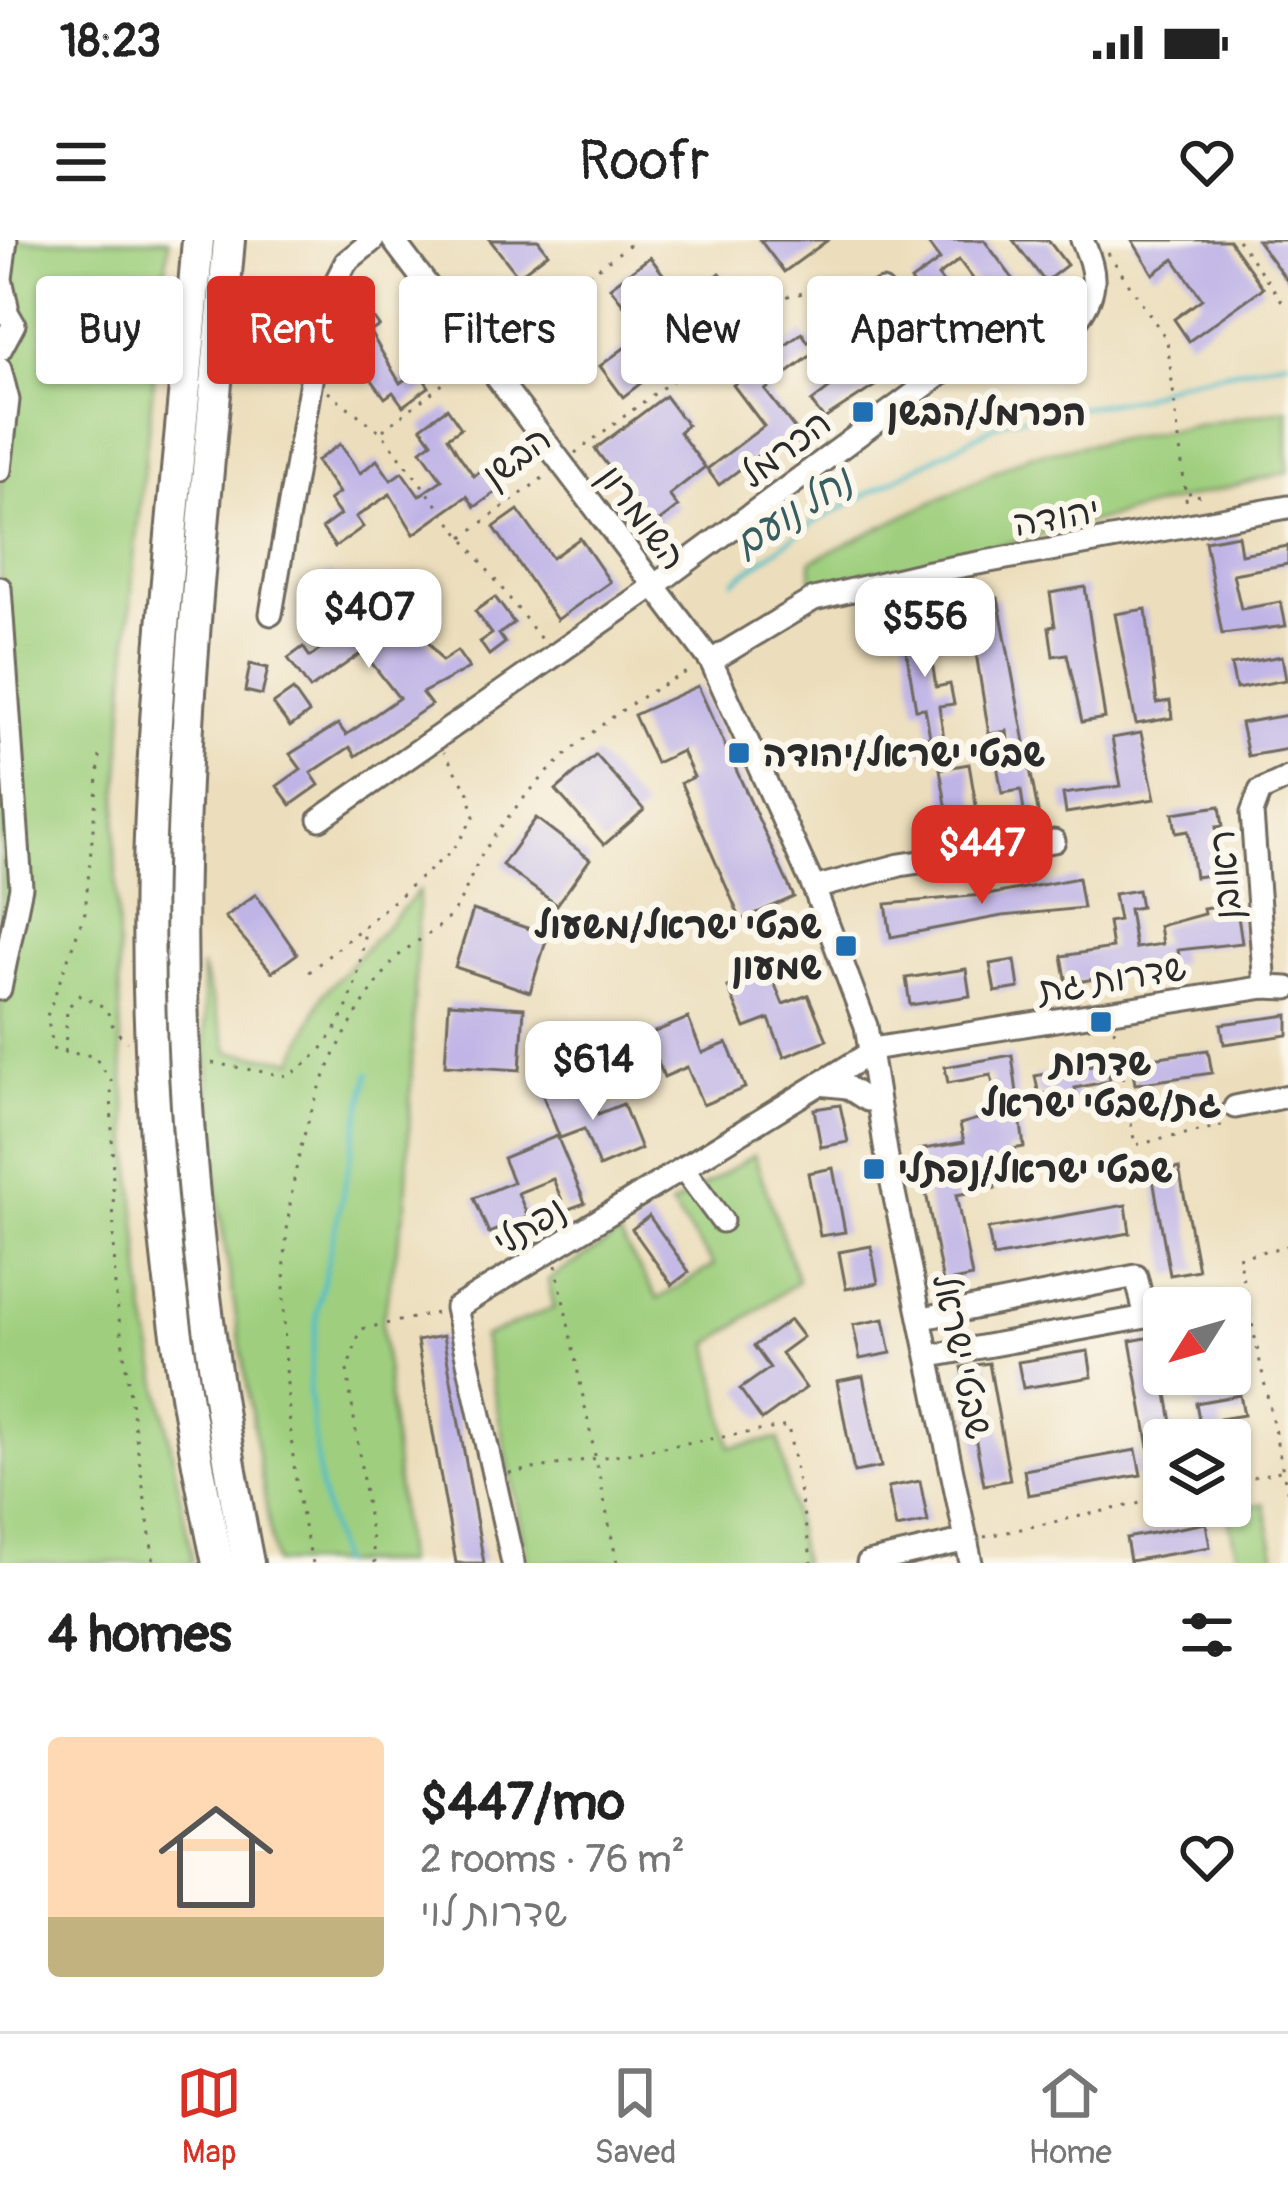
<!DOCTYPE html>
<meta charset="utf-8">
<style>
body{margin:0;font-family:Pangolin,"Playpen Sans Hebrew",sans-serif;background:#f2f2f2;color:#222;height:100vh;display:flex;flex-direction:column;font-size:45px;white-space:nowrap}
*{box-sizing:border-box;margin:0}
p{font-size:39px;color:#767676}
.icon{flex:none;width:66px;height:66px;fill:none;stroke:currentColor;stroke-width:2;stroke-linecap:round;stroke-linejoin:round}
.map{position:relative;height:1323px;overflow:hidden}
.side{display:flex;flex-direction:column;background:#fff;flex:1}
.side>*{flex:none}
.hud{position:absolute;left:36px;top:36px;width:1218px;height:108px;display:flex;gap:24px}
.needle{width:78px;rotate:233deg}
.buttons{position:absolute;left:1143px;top:1047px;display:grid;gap:24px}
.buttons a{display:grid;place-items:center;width:108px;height:108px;border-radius:12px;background:#fff;box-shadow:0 3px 9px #0004;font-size:60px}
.price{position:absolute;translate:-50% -102px;padding:0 27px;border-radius:24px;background:#fff;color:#222;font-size:39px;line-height:78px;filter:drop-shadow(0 3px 6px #0008)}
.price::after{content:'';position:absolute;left:50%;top:72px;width:36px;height:27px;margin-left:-18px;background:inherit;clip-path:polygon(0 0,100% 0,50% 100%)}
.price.current{background:#d93025;color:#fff}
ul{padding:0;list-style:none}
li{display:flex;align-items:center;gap:36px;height:300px;padding:0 48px}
li span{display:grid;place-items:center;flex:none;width:336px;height:240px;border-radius:12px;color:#555}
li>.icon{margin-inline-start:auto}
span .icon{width:144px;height:144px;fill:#fffc;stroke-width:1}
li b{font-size:51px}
h2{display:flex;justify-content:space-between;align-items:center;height:144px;padding:0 48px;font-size:51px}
.pill{padding:0 42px;border-radius:12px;background:#fff;box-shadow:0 3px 9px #0004;font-size:42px;line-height:108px}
.pill.current{background:#d93025;color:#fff}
.status{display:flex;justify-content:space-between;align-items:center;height:84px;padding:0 60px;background:#fff;direction:ltr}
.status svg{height:33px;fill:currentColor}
header{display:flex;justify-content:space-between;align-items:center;height:156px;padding:0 48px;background:#fff;font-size:54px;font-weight:600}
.tabs{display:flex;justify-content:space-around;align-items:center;height:168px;border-top:3px solid #e0e0e0;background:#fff;font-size:33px;color:#767676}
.tabs a{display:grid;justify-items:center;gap:6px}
.tabs .current{color:#d93025}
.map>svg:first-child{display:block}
.green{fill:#9fcf7e;stroke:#657d54;stroke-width:3}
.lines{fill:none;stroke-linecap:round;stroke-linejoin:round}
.stream{stroke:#4ebdc6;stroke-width:4.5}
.building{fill:#bfb4e6;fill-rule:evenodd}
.minor-casing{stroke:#6f6a5e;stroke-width:27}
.highway-casing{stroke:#6f6a5e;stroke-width:36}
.path{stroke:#6f6a5e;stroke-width:3;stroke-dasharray:3 9;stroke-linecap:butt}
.minor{stroke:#fff;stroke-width:21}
.highway{stroke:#fff;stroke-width:30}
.poi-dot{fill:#1f6fb2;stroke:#fbf7ec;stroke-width:4.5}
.labels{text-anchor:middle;stroke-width:12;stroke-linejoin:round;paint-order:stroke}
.poi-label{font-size:36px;font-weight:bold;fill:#2b2b2b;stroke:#fbf7ec;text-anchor:start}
.street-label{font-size:36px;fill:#2b2b2b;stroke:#fbf7ec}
.water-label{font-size:39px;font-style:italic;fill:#375e61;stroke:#fbf7ec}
</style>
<div class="status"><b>18:23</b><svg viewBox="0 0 49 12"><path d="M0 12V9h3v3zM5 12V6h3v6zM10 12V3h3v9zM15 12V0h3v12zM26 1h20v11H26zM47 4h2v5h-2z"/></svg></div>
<header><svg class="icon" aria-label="menu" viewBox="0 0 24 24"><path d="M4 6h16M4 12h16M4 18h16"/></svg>Roofr<svg class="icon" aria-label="heart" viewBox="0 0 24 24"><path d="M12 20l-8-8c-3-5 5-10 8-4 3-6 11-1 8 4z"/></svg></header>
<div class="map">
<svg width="1288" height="1323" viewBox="0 0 1288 1323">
<rect width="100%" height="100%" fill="#fbf7ec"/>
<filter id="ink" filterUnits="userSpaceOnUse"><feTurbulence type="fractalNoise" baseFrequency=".00833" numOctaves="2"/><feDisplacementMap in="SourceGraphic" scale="24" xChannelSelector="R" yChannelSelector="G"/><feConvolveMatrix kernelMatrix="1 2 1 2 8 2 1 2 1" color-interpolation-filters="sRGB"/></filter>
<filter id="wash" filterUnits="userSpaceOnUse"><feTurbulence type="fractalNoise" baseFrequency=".004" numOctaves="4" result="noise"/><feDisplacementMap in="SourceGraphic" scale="48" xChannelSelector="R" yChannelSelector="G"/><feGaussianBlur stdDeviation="2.7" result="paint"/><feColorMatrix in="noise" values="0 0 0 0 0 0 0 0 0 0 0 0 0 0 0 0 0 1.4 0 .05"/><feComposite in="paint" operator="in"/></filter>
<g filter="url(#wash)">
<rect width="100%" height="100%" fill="#ecdebc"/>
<g class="green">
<path d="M0,0h169l-35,318 -19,289 6,199 24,264 48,253h-193z"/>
<path d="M1288,169v63l-476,121 -1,-32 219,-106z"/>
<path d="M419,651l-13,313 -24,118 23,241h-130l-58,-368 -16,-229 28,86 65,8 29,-66z"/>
<path d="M754,915l44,126 -88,63 20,103 49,-8 23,124h-274l-45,-226 71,-29 -6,-28 71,-45 39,64 56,-34 -43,-59z"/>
<path d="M1264,1263l13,60h-38l-12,-51z"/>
</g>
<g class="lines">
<g class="stream">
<path d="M734,341l79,-58 193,-103 132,-22 43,-17 107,-21"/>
<path d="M339,1323l-19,-76 -11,-98 9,-83 51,-233"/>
</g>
</g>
<g id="blocks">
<g class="building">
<path d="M490,0h48l10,13 -30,23z"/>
<path d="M760,0h68l-44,32z"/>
<path d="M925,0h59l42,56 -48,36 -8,-11 -18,14 -41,-54 29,-21zM959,20l23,31 -20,16 -24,-31z"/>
<path d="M1013,0h35l19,25 -22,17z"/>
<path d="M1132,0h97l34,48 -74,53 -15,-22 28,-20 -28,-40 -21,15z"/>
<path d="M1257,0h31v42z"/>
<path d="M650,17l23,30 -40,30 -23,-30z"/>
<path d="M720,33l23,31 -40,30 -23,-30z"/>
<path d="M367,69l12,17 -9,6 30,51 18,-13 11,17 -26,19 -10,-14 -8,6 -18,-25 -7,5 -14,-19 14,-10 -17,-23z"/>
<path d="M878,71l22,30 -13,10 14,18 -77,50 -13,-17 57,-43 -15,-20 -21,16 -7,-10 -60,45 40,52 -19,14 -10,-14 -57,43 -12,-16 57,-43 -31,-41 69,-52 6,9 29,-22 12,9z"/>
<path d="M569,78l23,30 -40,30 -23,-30z"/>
<path d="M640,96l23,30 -40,31 -23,-31z"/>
<path d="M665,156l22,29 -8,7 26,35 -36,28 9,12 -25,19 -58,-77z"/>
<path d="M447,168l14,20 -13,9 9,15 17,24 8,-7 16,22 -23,16 -8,-11 -53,38 -24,-40 -34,23 7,10 -28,20 -13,-19 18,-13 -11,-15 10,-7 -23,-32 24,-17 20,29 17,-13 14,20 11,-8 17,24 23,-16 -21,-30 11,-8 -11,-15z"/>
<path d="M518,270l34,48 28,-20 30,44 -53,38 -63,-93z"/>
<path d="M1238,295l3,19 47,-8v18l-55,10 8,35 40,-7 5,24 -64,8 -17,-93z"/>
<path d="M331,333l30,42 50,-36 18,26 -18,13 31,43 15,-10 12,17 -47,25 9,12 -75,51 -6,-9 -39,26 8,12 -28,20 -14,-19 24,-17 -11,-15 48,-30 8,11 53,-37 -36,-46 -53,37 -22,-31 15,-11 7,10 23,-17 -21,-28 15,-11 -12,-17z"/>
<path d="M1085,347l20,131 -23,4 -15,-68 -14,2 -4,-29 6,-1 -5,-33z"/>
<path d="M495,357l19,26 -15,11 6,9 -16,12 -9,-13 12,-8 -17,-23z"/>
<path d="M998,358l41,219 -14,2 -4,-29 -19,3 -6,-34 14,-2 -3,-26 -18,3 -21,-131z"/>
<path d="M1146,369l11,94 13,-2 2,17 -36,6 -21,-110z"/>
<path d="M924,370l12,77 14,-3 4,20 -15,2 7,46 -23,3 -3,-16 10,-2 -5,-29 -9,1 -16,-95z"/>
<path d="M1282,416l4,24 -50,9 -5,-24z"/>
<path d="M250,424l18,4 -6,27 -17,-4z"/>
<path d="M698,446l96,211 -53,23 -60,-137 13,-6 -12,-26 -26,12 -22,-48z"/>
<path d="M293,450l16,23 -19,14 -17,-23z"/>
<path d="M1288,475v34l-40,7 -7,-33z"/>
<path d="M1141,493l14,66 -89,14 -3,-19 58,-8 -9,-48z"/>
<path d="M596,515l48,55 -40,35 -48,-55z"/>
<path d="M969,524l10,59 -29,5 -10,-59z"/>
<path d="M1220,566l3,20 -7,1 7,46 -28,4 -7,-46 -12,2 -3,-20z"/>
<path d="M536,578l54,41 -33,46 -55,-40z"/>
<path d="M1078,638l5,30 -81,8 -111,21 -5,-33 107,-10z"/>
<path d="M1138,650l3,17 -12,2 6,39 27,-4 -3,-18 45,-12 -1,-6 33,-5 6,40 -64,7 2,13 -113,21 -5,-28 50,-8 -4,-26 11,-2 -5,-26z"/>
<path d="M256,654l41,60 -25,18 -47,-55z"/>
<path d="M473,670l75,25 -18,57 -75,-25z"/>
<path d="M1015,720l4,28 -24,4 -5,-28z"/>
<path d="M966,729l4,27 -60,9 -4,-27z"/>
<path d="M769,730l14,34 25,-9 19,45 -43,17 -15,-38 -24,9 -17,-41z"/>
<path d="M449,763l75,5 -4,62 -75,-5z"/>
<path d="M1288,775v20l-64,9 -3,-20z"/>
<path d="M688,778l14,35 25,-10 18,45 -42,17 -16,-38 -23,10 -17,-42z"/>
<path d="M1208,810l4,23 -77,11 -4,-23z"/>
<path d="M1012,815l12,92 -17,3 4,20 -19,3 3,15 -39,7 16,82 -29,6 -25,-133 46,-8 -4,-18 39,-11 -8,-38 -43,8 -3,-16z"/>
<path d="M1107,822l3,19 -35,7 3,12 -20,3 -2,-11 -17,3 -4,-19z"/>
<path d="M584,840l14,34 25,-10 18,45 -42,18 -15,-38 -24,9 -17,-42z"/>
<path d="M840,865l8,37 -27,5 -7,-38z"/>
<path d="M557,896l28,67 -19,7 -13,-31 -35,14 10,24 -39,16 -15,-35 39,-16 -10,-24z"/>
<path d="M833,928l12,64 -25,4 -12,-63z"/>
<path d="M1179,928l19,102 -28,5 -18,-102z"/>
<path d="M1126,965l4,28 -137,24 -5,-28z"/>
<path d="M649,976l40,56 -17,13 -40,-56z"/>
<path d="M871,1006l7,37 -32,6 -7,-37z"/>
<path d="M884,1079l7,34 -31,6 -7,-34z"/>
<path d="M790,1080l13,17 -22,16 25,35 -44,32 -22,-31 30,-21 -16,-22z"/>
<path d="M443,1096l24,132 17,95h-28l-16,-90 -23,-132z"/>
<path d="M1157,1096l18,104h-11v16l-13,2 -21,-117z"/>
<path d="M1088,1111l4,26 -69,11 -5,-26z"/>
<path d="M989,1123l21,117 -26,5 -22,-118z"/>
<path d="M863,1136l18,91 -27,5 -17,-91z"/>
<path d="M1240,1155l4,20 -24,4 3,21h-20l-7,-37z"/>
<path d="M1136,1210l5,25 -113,20 -4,-25z"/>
<path d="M920,1241l8,41 -32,6 -8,-41z"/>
<path d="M1206,1283l4,24 -80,14 -4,-23z"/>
</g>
</g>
</g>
<g filter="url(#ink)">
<use href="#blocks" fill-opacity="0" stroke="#6f6a5e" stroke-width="3"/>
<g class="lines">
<defs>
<g id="minor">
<path d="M6,0l-5,39 6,27"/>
<path d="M393,0l318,421 103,227 52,138 22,138 83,399"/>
<path d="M849,72l33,-21 60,82"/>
<path d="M0,110l14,-26 -14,-24"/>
<path d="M0,129l8,31 -8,70"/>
<path d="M0,348l21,299 -21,102"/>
<path d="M271,374l53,-309 22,-43 27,-22"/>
<path d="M711,421l103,-62 115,-27 359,-65"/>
<path d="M320,579l334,-233 288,-213 136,-55c21,-28 18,-48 4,-78"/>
<path d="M814,648l86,-23 154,-24"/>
<path d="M1265,747l-13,-174 8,-22 28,-13"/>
<path d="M819,844l28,3 20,13"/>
<path d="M1235,867l53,-11"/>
<path d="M683,928l39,53"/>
<path d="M923,1078l213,-42 10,41 -215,39"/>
<path d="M513,1323l-57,-255 422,-260 387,-61 23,1"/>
<path d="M868,1323l99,-23"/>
</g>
<g id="highway">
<path d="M198,0c-17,209 -43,417 -49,627 -5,233 19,468 69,696"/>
<path d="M229,0c-18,208 -42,417 -47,626 -6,235 21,468 66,697"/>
</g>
</defs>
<use href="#minor" class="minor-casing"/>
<use href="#highway" class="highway-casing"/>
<g class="path">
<path d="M1238,0l44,61"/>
<path d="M1108,13l59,87 20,166"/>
<path d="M492,106l144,-106"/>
<path d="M328,152l53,40 163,211"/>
<path d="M383,190l83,-64"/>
<path d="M575,213l209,-156 29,-6 18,14"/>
<path d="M1188,253l10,-1 1,10"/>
<path d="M463,297l85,-63"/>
<path d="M100,516l-15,156 -38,104 7,35 40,5 17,24 4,210 39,273"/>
<path d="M309,732l54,-45"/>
<path d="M1114,789l21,116 91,-20"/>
<path d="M65,812l2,-44 13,-13 26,13 8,21 13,13"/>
<path d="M212,823l75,13c55,-28 74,-95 78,-151l88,-75 21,-33 -5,-24 -25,-41"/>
<path d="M1288,1006l-50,11 50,238"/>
<path d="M556,1025l61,298"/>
<path d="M509,1233l279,-47 24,137"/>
<path d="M1230,1243l58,-14"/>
<path d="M984,1297l180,-39"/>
<path d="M313,1323c-17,-61 -22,-117 -26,-180 -11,-159 4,-290 105,-420 15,-19 41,-28 57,-46 15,-16 22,-45 34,-64 48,-77 128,-145 210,-184"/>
<path d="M375,1323l-28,-193 14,-41 76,-16"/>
</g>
<use href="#minor" class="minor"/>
<use href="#highway" class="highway"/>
</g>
</g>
<g class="poi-dot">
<rect x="851" y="160" width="24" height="24" rx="6"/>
<rect x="727" y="501" width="24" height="24" rx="6"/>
<rect x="834" y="694" width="24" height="24" rx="6"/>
<rect x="1089" y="770" width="24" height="24" rx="6"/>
<rect x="862" y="917" width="24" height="24" rx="6"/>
</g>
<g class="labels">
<g class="poi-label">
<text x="887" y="185">הכרמל/הבשן</text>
<text x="763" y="526">שבטי ישראל/יהודה</text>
<text x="822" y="698" text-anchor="end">שבטי ישראל/משעול<tspan x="822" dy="41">שמעון</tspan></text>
<text x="1101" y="835" text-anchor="middle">שדרות<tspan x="1101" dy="41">גת/שבטי ישראל</tspan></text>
<text x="898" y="942">שבטי ישראל/נפתלי</text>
</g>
<g class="street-label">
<text transform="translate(785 208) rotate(-37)" y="13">הכרמל</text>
<text transform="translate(516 216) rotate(-37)" y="13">הבשן</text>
<text transform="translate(1056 276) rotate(-10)" y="13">יהודה</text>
<text transform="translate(643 277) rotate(53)" y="13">השומרון</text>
<text transform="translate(1224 635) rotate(-94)" y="13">ראובן</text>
<text transform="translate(1112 738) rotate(-9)" y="13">שדרות גת</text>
<text transform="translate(529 985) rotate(-32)" y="13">נפתלי</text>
<text transform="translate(963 1116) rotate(78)" y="13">שבטי ישראל</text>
</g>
<g class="water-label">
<text transform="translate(792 271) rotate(-33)" y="14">נחל נועם</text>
</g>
</g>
</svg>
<div class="buttons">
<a><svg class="needle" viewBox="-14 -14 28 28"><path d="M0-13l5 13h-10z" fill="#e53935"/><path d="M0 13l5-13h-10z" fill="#767676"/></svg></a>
<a><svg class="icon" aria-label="layers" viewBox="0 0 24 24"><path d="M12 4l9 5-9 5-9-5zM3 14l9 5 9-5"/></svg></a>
</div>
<b class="price" style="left:369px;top:431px">$407</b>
<b class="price" style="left:925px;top:440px">$556</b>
<b class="price current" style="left:982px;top:667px">$447</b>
<b class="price" style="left:593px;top:883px">$614</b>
<div class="hud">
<a class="pill">Buy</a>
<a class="pill current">Rent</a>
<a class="pill">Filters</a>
<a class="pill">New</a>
<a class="pill">Apartment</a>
</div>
</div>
<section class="side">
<h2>4 homes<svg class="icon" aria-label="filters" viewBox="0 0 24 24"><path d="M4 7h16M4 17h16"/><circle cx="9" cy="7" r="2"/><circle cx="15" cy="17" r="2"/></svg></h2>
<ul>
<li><span style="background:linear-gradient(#ffd9b3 75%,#c2b280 0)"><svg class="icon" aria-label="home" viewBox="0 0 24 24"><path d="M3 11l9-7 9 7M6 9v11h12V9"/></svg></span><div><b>$447/mo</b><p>2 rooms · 76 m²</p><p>שדרות לוי</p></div><svg class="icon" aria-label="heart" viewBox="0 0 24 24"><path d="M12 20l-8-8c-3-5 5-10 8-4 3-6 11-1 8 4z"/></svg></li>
</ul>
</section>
<nav class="tabs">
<a class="current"><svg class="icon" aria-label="map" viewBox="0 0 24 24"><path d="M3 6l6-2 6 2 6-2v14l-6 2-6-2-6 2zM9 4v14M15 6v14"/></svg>Map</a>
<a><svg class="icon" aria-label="saved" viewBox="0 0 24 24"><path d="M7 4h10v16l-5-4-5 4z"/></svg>Saved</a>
<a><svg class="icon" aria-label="home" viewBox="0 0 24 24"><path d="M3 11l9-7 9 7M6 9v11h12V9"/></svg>Home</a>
</nav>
